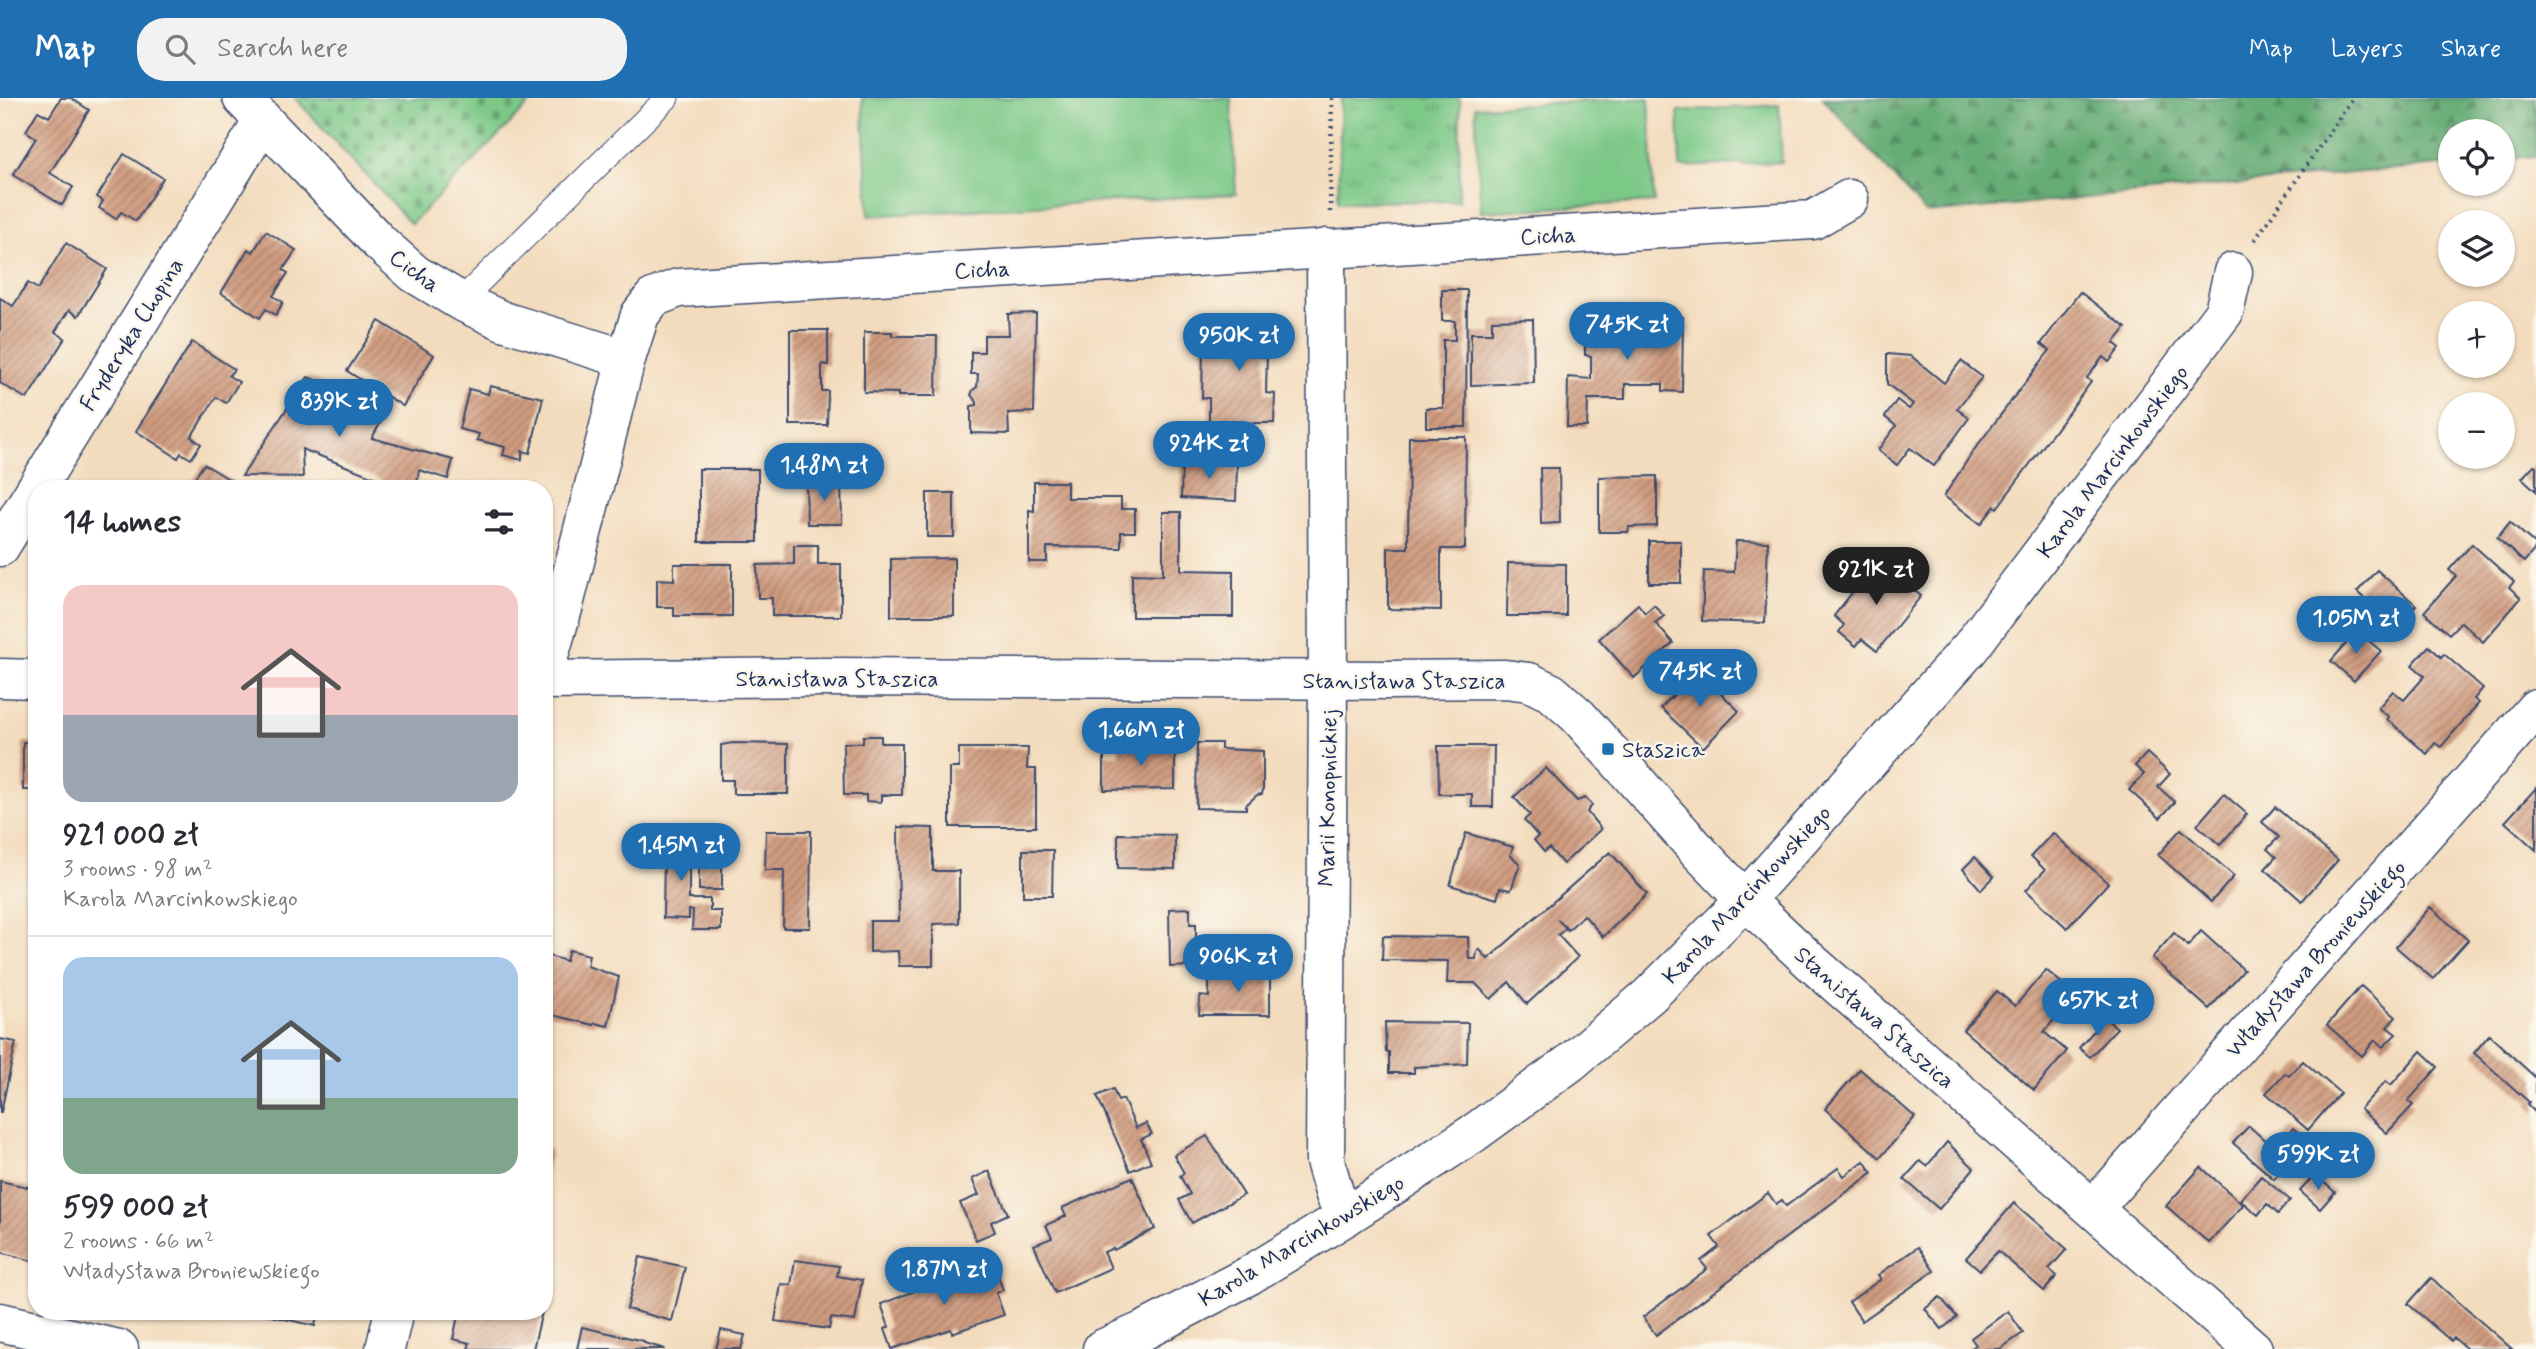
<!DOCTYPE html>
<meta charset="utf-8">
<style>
body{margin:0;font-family:Mynerve,sans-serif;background:#f2f2f3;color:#2b2b33;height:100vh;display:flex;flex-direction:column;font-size:26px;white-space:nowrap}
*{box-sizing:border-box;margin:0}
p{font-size:23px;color:#7c7c81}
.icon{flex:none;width:38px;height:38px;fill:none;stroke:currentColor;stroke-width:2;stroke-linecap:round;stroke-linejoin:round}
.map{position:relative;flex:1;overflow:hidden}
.panel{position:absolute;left:28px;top:382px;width:525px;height:840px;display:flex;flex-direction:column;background:#fff;border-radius:28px;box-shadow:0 2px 5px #0004}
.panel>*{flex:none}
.buttons{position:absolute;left:2438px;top:21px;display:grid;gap:14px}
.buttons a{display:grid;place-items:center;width:77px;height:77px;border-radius:50%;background:#fff;box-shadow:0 2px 5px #0004;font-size:35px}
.price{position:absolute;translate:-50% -60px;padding:0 16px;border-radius:24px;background:#1f6fb2;color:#fff;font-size:23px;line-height:46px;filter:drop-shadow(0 2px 4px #0008)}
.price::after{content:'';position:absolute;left:50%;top:42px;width:21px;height:16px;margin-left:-10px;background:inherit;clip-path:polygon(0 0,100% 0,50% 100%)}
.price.current{background:#222;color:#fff}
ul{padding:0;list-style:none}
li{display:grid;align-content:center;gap:14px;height:371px;padding:0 35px}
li+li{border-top:2px solid #e1e1e2}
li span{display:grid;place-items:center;height:217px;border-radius:21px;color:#555}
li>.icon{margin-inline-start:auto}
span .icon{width:126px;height:126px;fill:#fffc;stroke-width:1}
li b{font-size:30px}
h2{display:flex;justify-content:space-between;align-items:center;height:84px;padding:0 35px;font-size:30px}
header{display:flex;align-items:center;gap:42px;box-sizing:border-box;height:98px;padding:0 35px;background:#1f6fb2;color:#fff}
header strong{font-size:33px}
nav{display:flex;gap:38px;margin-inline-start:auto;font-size:24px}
.search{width:490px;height:63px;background:#f2f2f3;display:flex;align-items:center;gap:18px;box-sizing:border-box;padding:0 24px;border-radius:28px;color:#7c7c81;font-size:26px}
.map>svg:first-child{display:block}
.grass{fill:url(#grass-tufts);stroke:#4c7c72;stroke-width:2}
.forest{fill:url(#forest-firs);stroke:#406e69;stroke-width:2}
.cemetery{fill:url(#cemetery-stones);stroke:#4c7c72;stroke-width:2}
.garden{fill:#7cc887;stroke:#4c7c72;stroke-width:2}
.building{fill:url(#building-hatch)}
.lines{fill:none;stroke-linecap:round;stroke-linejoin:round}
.lane-casing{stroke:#3b496c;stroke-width:25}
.street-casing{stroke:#3b496c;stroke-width:41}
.path{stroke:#3b496c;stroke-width:4.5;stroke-dasharray:2 5;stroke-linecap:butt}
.lane{stroke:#fff;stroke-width:23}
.street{stroke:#fff;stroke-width:38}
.poi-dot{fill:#1f6fb2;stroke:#fbf7ec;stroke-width:2.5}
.labels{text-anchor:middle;stroke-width:5;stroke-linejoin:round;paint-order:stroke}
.street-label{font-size:23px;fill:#1b2f5e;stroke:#fbf7ec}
.poi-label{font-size:23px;fill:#1b2f5e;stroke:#fbf7ec;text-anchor:start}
</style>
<header>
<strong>Map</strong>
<div class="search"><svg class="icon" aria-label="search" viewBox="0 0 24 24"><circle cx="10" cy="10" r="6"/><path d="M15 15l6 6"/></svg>Search here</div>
<nav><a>Map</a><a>Layers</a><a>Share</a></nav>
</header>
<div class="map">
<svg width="2536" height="1251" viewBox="0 0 2536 1251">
<defs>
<pattern id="grass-tufts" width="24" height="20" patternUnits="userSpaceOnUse" patternTransform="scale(1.75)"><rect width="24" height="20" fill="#7cc887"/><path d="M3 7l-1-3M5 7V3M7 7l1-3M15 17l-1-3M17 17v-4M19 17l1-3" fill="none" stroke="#65a372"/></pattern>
<pattern id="forest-firs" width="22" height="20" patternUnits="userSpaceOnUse" patternTransform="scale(1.75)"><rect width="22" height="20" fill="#65ac74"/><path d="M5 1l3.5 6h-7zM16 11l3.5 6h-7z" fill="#528c62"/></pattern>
<pattern id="cemetery-stones" width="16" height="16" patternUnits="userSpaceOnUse" patternTransform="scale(1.75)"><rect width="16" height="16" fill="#7cc887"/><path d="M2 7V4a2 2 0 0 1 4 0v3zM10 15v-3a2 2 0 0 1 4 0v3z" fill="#65a372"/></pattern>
<pattern id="building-hatch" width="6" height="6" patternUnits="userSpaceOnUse" patternTransform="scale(1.75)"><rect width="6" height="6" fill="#d09b7f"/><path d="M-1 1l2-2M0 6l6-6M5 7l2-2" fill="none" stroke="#a87f6b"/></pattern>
</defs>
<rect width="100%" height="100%" fill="#fbf7ec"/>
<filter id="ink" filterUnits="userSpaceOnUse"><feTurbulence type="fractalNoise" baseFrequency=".0143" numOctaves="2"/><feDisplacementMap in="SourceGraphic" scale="14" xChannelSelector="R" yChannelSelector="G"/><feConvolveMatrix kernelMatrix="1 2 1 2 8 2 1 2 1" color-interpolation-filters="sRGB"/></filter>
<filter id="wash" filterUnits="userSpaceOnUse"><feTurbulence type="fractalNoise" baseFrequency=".00686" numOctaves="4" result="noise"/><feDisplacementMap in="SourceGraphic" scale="28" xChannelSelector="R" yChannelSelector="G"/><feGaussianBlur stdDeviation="1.57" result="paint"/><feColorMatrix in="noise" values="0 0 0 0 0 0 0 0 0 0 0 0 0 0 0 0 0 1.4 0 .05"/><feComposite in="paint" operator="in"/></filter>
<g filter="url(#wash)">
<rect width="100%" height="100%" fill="#f3dcbd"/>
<path class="grass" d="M1341,0h119l-1,103 -121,1z"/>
<path class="forest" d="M1823,0h713v58l-33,3 -1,-28h-52v33l-524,49z"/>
<path class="cemetery" d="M295,0h240l-124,126z"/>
<g class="garden">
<path d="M862,0h369l5,96 -367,22z"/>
<path d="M1649,0l5,104 -173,10 -6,-105z"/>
<path d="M1779,7l3,57 -102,5 -2,-56z"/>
</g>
<g id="blocks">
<g class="building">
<path d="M61,0h10l18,12 -39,63 23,14 -11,18 -49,-30 23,-37 -10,-7 12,-20 11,6z"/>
<path d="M124,56l39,24 -27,43 -15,-9 -5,7 -17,-11 4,-7 -6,-4z"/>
<path d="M266,133l30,19 -13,20 5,3 -15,23 10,6 -7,13 -10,-6 -6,9 -39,-25 27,-44 5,3z"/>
<path d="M66,145l41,26 -29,47 -9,-6 -14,22 10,6 -38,61 -27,-16v-85l13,8 15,-23 10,6z"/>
<path d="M1442,192h25l-1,137h-40v-19h17v-68h12v-19h-13z"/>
<path d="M2080,194l46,36 -12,15 6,5 -11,14 -6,-5 -16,21 4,4 -94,126 -2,-2 -14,18 -37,-28 30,-46 76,-100 -9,-6z"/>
<path d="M1036,215l-2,99 -26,1 1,21 -38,-1v-27l6,-1v-3l-6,-7 2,-5 4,-3 1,-13h-7v-22h13v-17h25l-1,-21z"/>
<path d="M1664,219h19l-1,75 -19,-1v-7h-38v15h-37l-1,28h-20l1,-50 23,2v-23l-6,-1v-33l78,1z"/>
<path d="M1533,221l1,64 -63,2v-52h21v-13z"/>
<path d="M379,223l55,34 -31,51 -56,-35z"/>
<path d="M1209,224l66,1v29h-8l-1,41 9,1 -1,29h-65v-25h-7l1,-52h7z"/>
<path d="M790,232h38v35l-6,-1v27h6l-1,34h-37z"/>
<path d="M864,234h28v4h45l-1,60h-38v-3l-34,-1z"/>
<path d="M192,244l42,27 -5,7 10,6 -13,21 -10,-6 -25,40 10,7 -10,15 -10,-6 -3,5 -42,-27z"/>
<path d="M1887,256l24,2 33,27 17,-22 21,16 -25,32 12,9 -35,48 -24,-18 -13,17 -19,-15 18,-24 -11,-9 12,-17 12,9 4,-5 -26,-20z"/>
<path d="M308,279l80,32 -16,29 81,22 -5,19 -29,-9 -2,13 -33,-2 -82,-32 1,28 -61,-1z"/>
<path d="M490,288l53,12 -13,55 -8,-2v9l-19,-5 2,-8 -28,-7 2,-6 -20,-5 10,-40 19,5z"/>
<path d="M1409,339h57l-1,112h-24v61l-53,-1v-61h20z"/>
<path d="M1182,363l55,2 -1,38 -55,-3z"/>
<path d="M204,366l33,20 -3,4h-46z"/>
<path d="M2534,367l2,1v25l-14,-13z"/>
<path d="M1540,370h19l1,55 -19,1z"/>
<rect x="699" y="371" width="59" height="73"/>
<path d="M1657,378v50l-28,1 -1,5h-29v-55z"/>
<path d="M806,384h35l1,42h-35z"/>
<path d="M1034,384h33v16h54v11h14v23h-14v16l-74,-1v15h-18v-52l5,1z"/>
<rect x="927" y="395" width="27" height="44"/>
<path d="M1163,414h18v58l52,1v46h-101v-43l31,1z"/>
<path d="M2510,424l26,23v3l-12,14 -27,-24z"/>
<rect x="1649" y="443" width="32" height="42"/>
<path d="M1736,443l32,1 -3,81 -63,-2 2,-50 30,1z"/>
<path d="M2472,446l42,38 -5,5 12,11 -38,44 -22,-20 -12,12 -25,-22 32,-36 -7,-6z"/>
<path d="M794,447h24v19h23v52h-69v-18h-14l-1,-33 37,-1z"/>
<path d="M954,460v58h-63v-57z"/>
<path d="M1877,463l44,35 -44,55 -15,-12 -6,7 -17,-14 5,-7 -10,-9z"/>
<path d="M1508,465l58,1v52h-59z"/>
<path d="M674,466h58v52h-58v-9h-17v-28l17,1z"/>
<path d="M2377,472l39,35 -20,22 -39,-35z"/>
<path d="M1638,506l7,9 9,-8 10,11 -9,7 18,20 -39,35 -35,-39z"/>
<path d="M2357,533l24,20 -27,30 -23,-20z"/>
<path d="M2429,548l12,11 3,-3 39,34 -9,11 5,4 -38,44 -6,-4 -8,11 -40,-35 2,-2 -11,-9 15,-17 11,9 21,-24 -13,-11z"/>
<path d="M1697,572l42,41 -36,37 -42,-40z"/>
<path d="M863,638h18v7h21v52h-21v7l-15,-1v-6h-22l-1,-52h20z"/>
<rect x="23" y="644" width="14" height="48"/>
<path d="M733,645l55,1v50h-55v-14h-12v-35z"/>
<path d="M1197,645h24v6l42,2v39l-1,4 -5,1 -11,10v4l-50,-1z"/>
<path d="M1119,646l56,1v44l-71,1v-36l15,1z"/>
<path d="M1438,648h56l-1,61h-21v-13h-33z"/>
<path d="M959,650h69l-1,21h9v58h-86v-59h9z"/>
<path d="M2147,655l23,21 -12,13 17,15 -15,16 -31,-28 15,-16 -9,-8z"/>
<path d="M1546,670l31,33 8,-3 7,7 -5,7 14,17 -38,35 -14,-16 -5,4 -10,-12 4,-4 -14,-16 6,-5 -16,-18z"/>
<path d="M2536,690v62l-31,-28z"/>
<path d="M2224,696l23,20 -27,31 -23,-20z"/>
<path d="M2275,709l63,53 -36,41 -37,-32 11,-12 -9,-8 12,-12 -17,-15z"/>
<path d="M898,729l35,1v43h26v52l-26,1v42h-34l-1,-15 -28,1v-31h29z"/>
<path d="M2181,731l53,47 -23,26 -53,-47z"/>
<path d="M766,733h45l-1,97h-27l1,-58h-19z"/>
<path d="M650,735h39v66h21v12h11v19h-29l1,-19 -4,-1v9l-26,-1 1,-64h-14z"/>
<rect x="699" y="735" width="23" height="57"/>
<path d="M1466,735l47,14 -3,8 10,9 -9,26 -11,-2 -3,11 -47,-14z"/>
<path d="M2053,735l55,50 -41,45 -41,-38 19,-20 -14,-14z"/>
<path d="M1118,736l57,1v34l-57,-1z"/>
<path d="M1023,752h30l-1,46h-29z"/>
<path d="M1610,754l37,42 -44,43 -19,-22 -16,15 -11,-11 9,9 -8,7 20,22 -51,47 -18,-22 -18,17 -16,-16h-28l1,-22 -66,-1 1,-24 85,1 1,22h7l1,-7 2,-3 9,10z"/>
<path d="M1975,759l19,20 -13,13 -18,-21z"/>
<path d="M2430,809l38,33 -35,39 -37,-32z"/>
<path d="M1190,810v16h6v42l-26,1 -1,-58z"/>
<path d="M2201,833l43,39 -35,39 -57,-51 22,-25 14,13z"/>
<path d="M569,852l20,5 -2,11 32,11 -11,49 -13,-3 -1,2 -50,-12 2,-58 20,6z"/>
<path d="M1230,868h17v8h23v41h-71l1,-19 9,1v-17l5,-4 13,1v-3h3z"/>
<path d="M2046,872l17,14 -15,17 12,11 -16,20 23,19 -33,39 -71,-60 34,-39 18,15z"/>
<path d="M2361,888l35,31 -9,10 9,7 -13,13 -8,-7 -13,16 -35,-31z"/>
<path d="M2105,920l12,10 -27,29 -11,-9z"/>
<path d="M1385,924l83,1 -1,41 -53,3v6h-25v-21h-3z"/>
<path d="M2489,937l47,43v35l-9,-9 2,-2 -55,-49z"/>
<path d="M0,941l16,3 -15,70h-1z"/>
<path d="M2421,953l17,16 -30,34 5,4 -26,28 -27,-24 26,-28 5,4z"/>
<path d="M2303,963l37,32 -32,37 -42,-37 19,-20 4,3z"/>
<path d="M1860,971l55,48 -35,41 -55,-49z"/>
<path d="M1113,991l5,12 5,-2 13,29 10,-5 6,11 -11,5 10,23 -21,9 -33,-75z"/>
<path d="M2249,1028l40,36 -15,17 -41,-36z"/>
<path d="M2293,1030l24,20 -16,20 -24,-19z"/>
<path d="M1207,1038l37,59 -52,28 -13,-23 11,-6 -10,-18 4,-3 -10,-18z"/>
<path d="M1947,1044l27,26 -35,41 -35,-30 16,-18 7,5z"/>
<path d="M544,1050l7,2 -6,25h-1z"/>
<path d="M1864,1063l8,12 -216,162 -13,-18 64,-48 -6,-8 18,-14 -8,-11 57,-43 8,11 6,-4 4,6 52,-38 6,8z"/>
<path d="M2201,1069l42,38 -34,38 -43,-37z"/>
<path d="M989,1073l19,43 -17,8 4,10 -19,8 -16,-37 19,-8 -7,-16z"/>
<path d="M2315,1077l20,17 -15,17 -20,-18z"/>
<path d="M2261,1078l29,24 -12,14 -11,-10 -9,11 -18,-15z"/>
<path d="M1132,1079l23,52 -41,21 -1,-2 -9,4 7,16 -56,25 -21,-48 18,-7 -6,-13 20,-9 -4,-8z"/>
<path d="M0,1083l37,8v73l-37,-10z"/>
<path d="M2014,1105l53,46 -18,20 8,7 -13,15 -46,-40 -18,19 -14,-12z"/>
<path d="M1918,1149l16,24 -72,50 -13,-19 32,-23 -3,-4z"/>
<path d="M640,1159l45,10 -13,54 -45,-12z"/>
<path d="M795,1162l44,6 -2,10 25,4 -7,41 -24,-3 -2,11 -54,-8 6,-37 10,1z"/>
<path d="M985,1166l4,12 8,-3 6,17 -7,3 8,22 -52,18 -1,-4 -59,20 -7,-20 4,-2 -8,-23z"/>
<path d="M2431,1180l81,71h-45l-13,-11 -3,3 -43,-37z"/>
<path d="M1940,1199l17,20 -15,12 -17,-20z"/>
<path d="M264,1213h54l-3,15 -52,-12z"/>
<path d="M459,1213l83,1 -9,37h-65l2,-6 -17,-4z"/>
<path d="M2008,1213l15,22 -23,16h-30l6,-4 -5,-7z"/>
<path d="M582,1229l62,14v2l21,6h-88z"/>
<path d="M721,1232l24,5 -4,14h-25z"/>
</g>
</g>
</g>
<g filter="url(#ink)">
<use href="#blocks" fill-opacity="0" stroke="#3b496c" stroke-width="2"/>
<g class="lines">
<defs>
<path id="lane" d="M460,203l207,-203"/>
<g id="street">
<path d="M242,0l138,145 35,31 45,27 43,20 123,38"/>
<path d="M1326,150l2,432 -3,481 10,34 10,22"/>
<path d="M0,449l263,-426"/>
<path d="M544,575l20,-68 62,-246 14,-44 13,-17 25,-10 1135,-68 36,-21"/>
<path d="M0,580l37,1"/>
<path d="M544,582l281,-3 564,3 116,-1 24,3 23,11 26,23 122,137 45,47 65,61 443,388"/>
<path d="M2094,1110l442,-500"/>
<path d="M0,1224l119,27"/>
<path d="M385,1251l9,-38"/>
<path d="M1102,1251l43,-19 103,-54 97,-59 129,-84 96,-70 80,-68 95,-95 225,-252 254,-336 9,-40"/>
</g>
</defs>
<use href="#lane" class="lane-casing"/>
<use href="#street" class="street-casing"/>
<g class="path">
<path d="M1330,114l2,-114"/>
<path d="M2255,142l98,-142"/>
</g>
<use href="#lane" class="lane"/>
<use href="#street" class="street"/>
</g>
</g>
<rect class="poi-dot" x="1601" y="644" width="14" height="14" rx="3.5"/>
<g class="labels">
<g class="street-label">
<text transform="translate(1548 137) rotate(-3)" y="8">Cicha</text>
<text transform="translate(982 171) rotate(-3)" y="8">Cicha</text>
<text transform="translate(415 172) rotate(36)" y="8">Cicha</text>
<text transform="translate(131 236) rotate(-58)" y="8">Fryderyka Chopina</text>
<text transform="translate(2112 363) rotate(-53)" y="8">Karola Marcinkowskiego</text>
<text x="837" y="588">Stanisława Staszica</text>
<text x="1404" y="590">Stanisława Staszica</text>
<text transform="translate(1327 700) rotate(-89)" y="8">Marii Konopnickiej</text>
<text transform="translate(1746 796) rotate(-47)" y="8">Karola Marcinkowskiego</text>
<text transform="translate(2315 860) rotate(-48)" y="8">Władysława Broniewskiego</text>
<text transform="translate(1875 919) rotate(41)" y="8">Stanisława Staszica</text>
<text transform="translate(1301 1142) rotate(-31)" y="8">Karola Marcinkowskiego</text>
</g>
<g class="poi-label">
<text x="1622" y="659">Staszica</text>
</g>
</g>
</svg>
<div class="buttons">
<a><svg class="icon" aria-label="locate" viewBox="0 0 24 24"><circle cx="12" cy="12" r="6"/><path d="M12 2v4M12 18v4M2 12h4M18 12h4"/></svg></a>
<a><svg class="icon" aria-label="layers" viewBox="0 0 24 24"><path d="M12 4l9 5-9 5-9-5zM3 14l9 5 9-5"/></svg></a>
<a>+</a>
<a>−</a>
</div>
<b class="price" style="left:1627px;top:264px">745K zł</b>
<b class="price" style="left:1239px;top:275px">950K zł</b>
<b class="price" style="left:339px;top:341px">839K zł</b>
<b class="price" style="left:1209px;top:383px">924K zł</b>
<b class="price" style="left:824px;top:405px">1.48M zł</b>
<b class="price current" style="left:1876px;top:509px">921K zł</b>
<b class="price" style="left:2356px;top:558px">1.05M zł</b>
<b class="price" style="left:1700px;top:611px">745K zł</b>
<b class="price" style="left:1141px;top:670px">1.66M zł</b>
<b class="price" style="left:681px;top:785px">1.45M zł</b>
<b class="price" style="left:1238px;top:896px">906K zł</b>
<b class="price" style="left:2098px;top:940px">657K zł</b>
<b class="price" style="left:2318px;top:1094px">599K zł</b>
<b class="price" style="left:944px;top:1209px">1.87M zł</b>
<section class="panel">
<h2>14 homes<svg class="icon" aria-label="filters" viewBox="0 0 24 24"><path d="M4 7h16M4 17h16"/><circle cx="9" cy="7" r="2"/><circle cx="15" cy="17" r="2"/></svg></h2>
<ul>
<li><span style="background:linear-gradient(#f6c9c9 60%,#9aa5b1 0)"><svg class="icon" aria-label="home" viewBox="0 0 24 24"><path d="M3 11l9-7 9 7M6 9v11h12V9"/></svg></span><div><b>921 000 zł</b><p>3 rooms · 98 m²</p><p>Karola Marcinkowskiego</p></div></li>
<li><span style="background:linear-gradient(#a9c7e8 65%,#7fa58c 0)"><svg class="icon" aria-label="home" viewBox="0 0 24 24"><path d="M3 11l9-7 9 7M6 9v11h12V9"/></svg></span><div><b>599 000 zł</b><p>2 rooms · 66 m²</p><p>Władysława Broniewskiego</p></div></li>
</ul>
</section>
</div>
